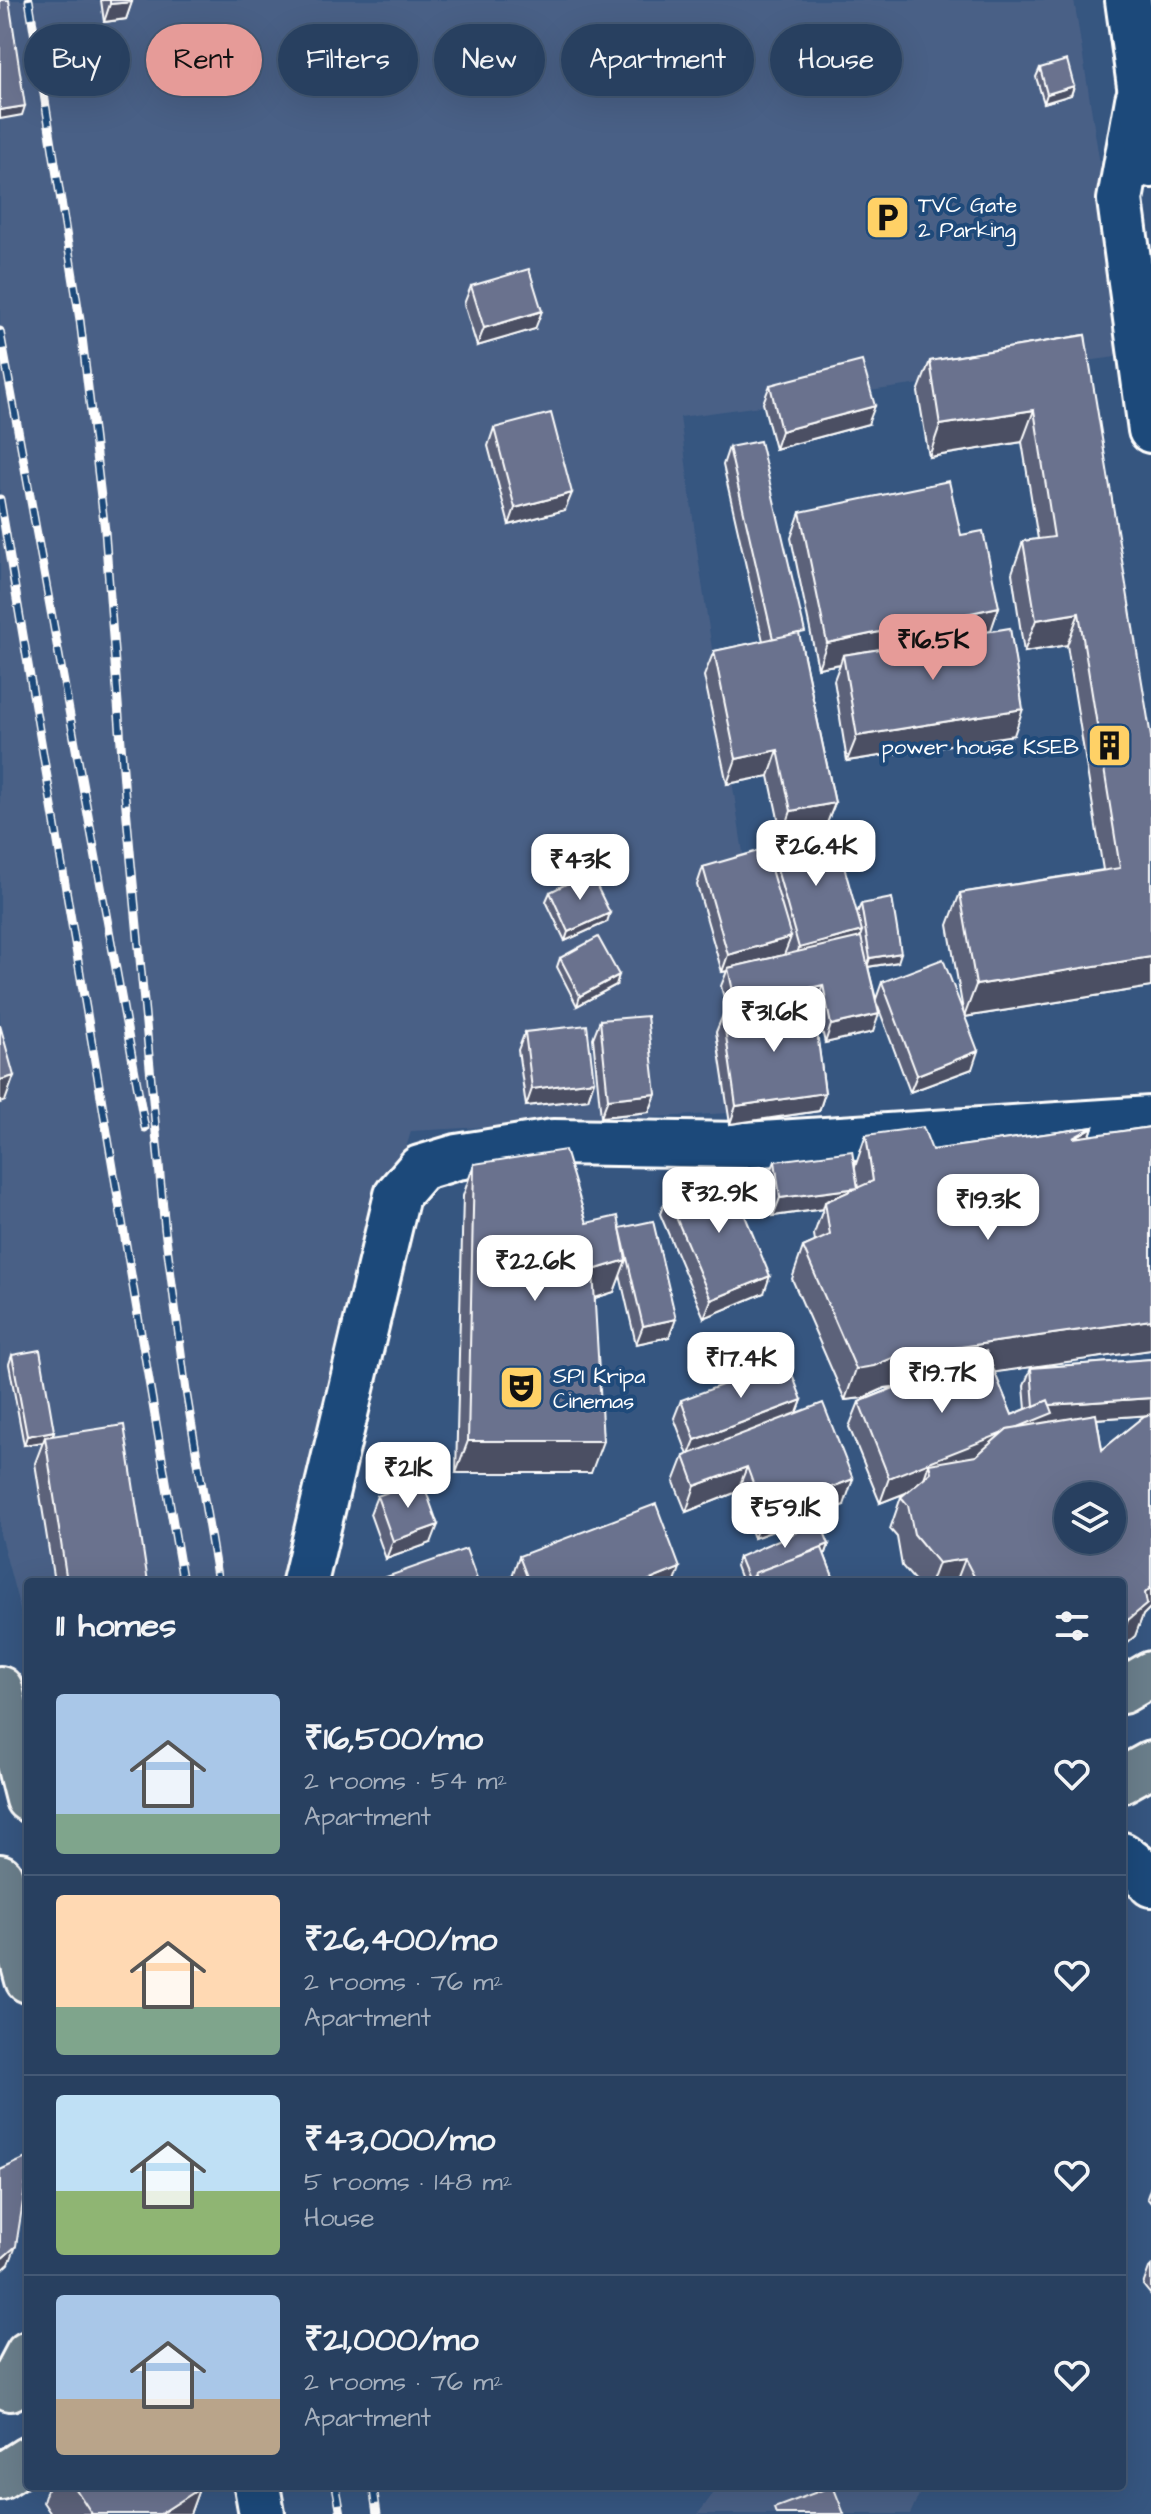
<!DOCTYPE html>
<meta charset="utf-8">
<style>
body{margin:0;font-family:"Architects Daughter",sans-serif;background:#344b69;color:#f1f3f6;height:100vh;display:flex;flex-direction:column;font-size:30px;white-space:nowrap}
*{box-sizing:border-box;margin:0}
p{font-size:26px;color:#a5afbd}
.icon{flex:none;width:44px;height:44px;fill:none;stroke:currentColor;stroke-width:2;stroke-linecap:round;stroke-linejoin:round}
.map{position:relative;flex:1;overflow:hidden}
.details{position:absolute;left:24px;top:1578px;width:1102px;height:912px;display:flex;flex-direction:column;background:#284060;border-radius:8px;box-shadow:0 8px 32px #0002,0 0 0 2px #445975}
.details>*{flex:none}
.banner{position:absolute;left:24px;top:24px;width:1104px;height:72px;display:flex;gap:16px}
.fabs{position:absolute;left:1054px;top:1482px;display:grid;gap:16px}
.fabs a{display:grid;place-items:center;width:72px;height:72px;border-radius:50%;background:#284060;box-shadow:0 8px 32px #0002,0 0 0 2px #445975;font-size:40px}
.price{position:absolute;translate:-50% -68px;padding:0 18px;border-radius:16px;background:#fff;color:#222;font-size:26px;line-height:52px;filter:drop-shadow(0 2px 4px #0008)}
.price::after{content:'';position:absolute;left:50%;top:48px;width:24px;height:18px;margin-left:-12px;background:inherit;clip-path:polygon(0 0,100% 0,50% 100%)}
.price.current{background:#e69b98;color:#111}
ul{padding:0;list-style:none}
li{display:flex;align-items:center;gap:24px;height:200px;padding:0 32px}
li+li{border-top:2px solid #445975}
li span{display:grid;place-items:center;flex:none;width:224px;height:160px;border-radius:8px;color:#555}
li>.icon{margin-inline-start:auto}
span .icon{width:96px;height:96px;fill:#fffc;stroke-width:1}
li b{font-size:34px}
h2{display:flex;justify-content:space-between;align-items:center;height:96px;padding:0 32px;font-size:34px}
.tag{padding:0 28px;border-radius:36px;background:#284060;box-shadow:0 8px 32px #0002,0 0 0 2px #445975;font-size:28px;line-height:72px}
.tag.current{background:#e69b98;color:#111}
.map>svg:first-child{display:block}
.built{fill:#4a6186}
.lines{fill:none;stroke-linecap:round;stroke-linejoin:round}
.minor-casing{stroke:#fff;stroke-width:50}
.tertiary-casing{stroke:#fff;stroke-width:50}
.secondary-casing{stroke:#fff;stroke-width:50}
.primary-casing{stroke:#fff;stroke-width:50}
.minor{stroke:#1f4a7a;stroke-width:44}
.tertiary{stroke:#1f4a7a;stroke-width:44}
.secondary{stroke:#1f4a7a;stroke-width:44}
.primary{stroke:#6b7e8b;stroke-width:44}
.rail-casing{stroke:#fff;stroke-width:9}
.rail{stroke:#1f4a7a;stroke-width:6;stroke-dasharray:18;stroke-linecap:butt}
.wall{fill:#5c627a;stroke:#fff;stroke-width:2;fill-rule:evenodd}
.shaded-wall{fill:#4b5063;stroke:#fff;stroke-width:2}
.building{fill:#6b728e;stroke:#fff;stroke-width:2;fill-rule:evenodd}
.labels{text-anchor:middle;stroke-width:8;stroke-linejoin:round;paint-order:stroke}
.poi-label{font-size:22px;fill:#fff;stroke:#1f4a7a;text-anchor:start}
</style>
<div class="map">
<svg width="1151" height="2514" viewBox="0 0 1151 2514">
<rect width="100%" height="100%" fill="#365680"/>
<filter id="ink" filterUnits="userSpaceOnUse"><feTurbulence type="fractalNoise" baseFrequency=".0125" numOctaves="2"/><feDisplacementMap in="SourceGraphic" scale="16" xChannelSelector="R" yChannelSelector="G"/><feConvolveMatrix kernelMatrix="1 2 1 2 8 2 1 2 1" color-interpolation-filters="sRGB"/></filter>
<g filter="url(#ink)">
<g class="built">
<path d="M0,0h1074l56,355 -450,62 18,140 84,553 -371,21 -131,451h-252v57l-28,-105z"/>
<path d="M719,2486h204l-13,28h-212z"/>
</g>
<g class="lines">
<defs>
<path id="minor" d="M305,1582l92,-387 23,-27 37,-11 96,-15 192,3 406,-26"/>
<g id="tertiary">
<path d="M1138,100l-18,100 31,230"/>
<path d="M1122,1855l21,16 8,13"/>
<path d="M257,2486l5,28"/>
</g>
<path id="secondary" d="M1128,0l23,165"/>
<g id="primary">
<path d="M0,1689l28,110"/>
<path d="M1122,1691l29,-17"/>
<path d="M1122,1780l29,-16"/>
<path d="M0,1877l28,103"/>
<path d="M10,2388l18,-34"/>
<path d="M0,2477l28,-18"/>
</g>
</defs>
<use href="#minor" class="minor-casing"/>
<use href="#tertiary" class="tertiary-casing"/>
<use href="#secondary" class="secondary-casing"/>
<use href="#primary" class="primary-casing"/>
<use href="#minor" class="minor"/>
<use href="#tertiary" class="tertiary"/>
<use href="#secondary" class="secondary"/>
<use href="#primary" class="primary"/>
<defs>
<g id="rail">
<path d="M29,0l51,320 25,211 20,265 40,434 21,161 32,191"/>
<path d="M0,331l145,797"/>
<path d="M0,499l183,1083"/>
<path d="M336,2486l5,28"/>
<path d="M373,2486l4,28"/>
</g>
</defs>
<use href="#rail" class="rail-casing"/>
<use href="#rail" class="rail"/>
</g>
<g class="wall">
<path d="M101,0h31l-6,19 -22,3z"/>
<path d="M1040,68l34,18 -3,9 -27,8 -8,-26z"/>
<path d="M471,286l64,43 -58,17 -13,-42z"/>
<path d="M1085,335l66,652 -186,30 7,52 -62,23 -33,-88 -4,28 -48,11 -9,-40 -3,1 12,89 -6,18 -89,13 -14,-92 7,-17 5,-1 -7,-28 6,-15 -5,1 -25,-87 6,-18 64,-13 3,-10 87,69 4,-9 37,58 -30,5 8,32 6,-17 81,28 -15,-85 12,-32 143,-23 -36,-225 -43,7 -12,-79 11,-32 15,-2 -16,-97 -93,15 -11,-65 12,-31z"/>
<path d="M770,385l98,39 -93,25 -12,-46z"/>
<path d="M494,428l71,82 -56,15 -21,-79z"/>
<path d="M729,447l72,195 34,161 -10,25 -43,9 -13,-61 -42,8 -23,-108 10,-25 49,-10 -40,-176z"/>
<path d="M800,512l161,23 38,72 -9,24 24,104 -167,26 -13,-81 6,-16 -22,4 -27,-130z"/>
<path d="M550,892l57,30 -42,19 -19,-40z"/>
<path d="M560,958l56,27 -39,21 -20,-39z"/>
<path d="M600,1020l56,74 -7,18 -48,5 -8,-79z"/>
<path d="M525,1032l69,49 -6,18 -62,7 -8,-56z"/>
<path d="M1093,1127l-3,9 61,-9v223l-157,22 18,43 14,-6 -2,-23 7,-18 120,-9v248l-8,8 -8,21 -13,11v-65h-206l-14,-16 -5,-29 -7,-8 11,-32 4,-4 -25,10 -31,-76 10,-25 39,-16 -13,2 -22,10 -18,2 -53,-121 11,-32 12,-5 -1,-8 9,-25 -50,7 -5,-37 7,-18 80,6 11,-32 66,15zM1146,1415l-44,35 -5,-31z"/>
<path d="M474,1164l113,59 33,5 49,109 -33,7 -16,-69 -6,17 -19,6 -4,175h-135l7,-277z"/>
<path d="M667,1196l97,97 -60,25 -44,-104z"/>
<path d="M12,1355l42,76 -1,5 95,146h-94l-19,-119 8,-21 -19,3 -15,-81z"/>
<path d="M681,1400h121l-5,13 47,92 -90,33 -17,-46 -51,20 -12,-30 10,-26 4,-1 -14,-37z"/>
<path d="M377,1496l54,47 -45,16 -16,-45z"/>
<path d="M829,1544l-3,9h-2l11,29h-93l-6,-16 3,-9z"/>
<path d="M519,1556l156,26h-165z"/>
<path d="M1151,2186v17l-4,-5z"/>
<path d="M1151,2266v29l-8,-10 6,-17z"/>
<path d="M48,2486h149l2,3 -9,25h-139l-8,-12z"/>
</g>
<g class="shaded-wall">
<path d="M132,2l-6,17 -22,3 6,-18z"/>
<path d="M1074,86l-3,9 -27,8 3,-9z"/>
<path d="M25,106l-3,9 -22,4v-9z"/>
<path d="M542,311l-7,18 -58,17 7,-18z"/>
<path d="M875,406l-7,18 -93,25 6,-18z"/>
<path d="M1034,410l-12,32 -93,15 11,-32z"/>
<path d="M572,493l-7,17 -56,15 6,-17z"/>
<path d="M999,607l-9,26 -147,22 -3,9 -22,4 9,-25z"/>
<path d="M1079,613l-12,32 -43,7 12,-32z"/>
<path d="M1023,709l-9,26 -167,26 10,-25z"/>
<path d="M778,750l-9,26 -42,8 9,-25z"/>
<path d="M835,803l-10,25 -43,9 9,-26z"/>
<path d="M610,913l-3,9 -42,19 3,-9z"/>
<path d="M862,931l-6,18 -63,17 6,-18z"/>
<path d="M791,937l-7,18 -56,13 -1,3 -5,1 6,-17z"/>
<path d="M901,953l-3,9 -31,5 3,-9z"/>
<path d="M1151,957v30l-187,30 12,-32z"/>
<path d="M619,975l-3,10 -39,21 3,-10z"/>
<path d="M823,985l-7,18 -86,19 6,-17z"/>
<path d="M879,1014l-6,18 -48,11 6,-18z"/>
<path d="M978,1051l-6,18 -62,23 7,-17z"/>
<path d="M14,1076l-9,25 -5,2v-23z"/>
<path d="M594,1081l-6,18 -62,7 6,-17z"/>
<path d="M825,1093l-6,18 -89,13 6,-18z"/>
<path d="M656,1094l-7,18 -48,5 7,-18z"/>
<path d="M1093,1127l-12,32 -8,-21z"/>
<path d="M858,1188l-33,14 -2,7 -50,7 7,-18z"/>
<path d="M626,1260l-12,32 -32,10 11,-32z"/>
<path d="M770,1276l-6,17 -60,25 7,-18z"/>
<path d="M676,1319l-7,18 -33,7 7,-18z"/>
<path d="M1151,1320v30l-266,38 -22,10 -18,2 11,-31 41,-13z"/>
<path d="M1151,1398v17l-101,7 -124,63 5,-13 -2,-8 -8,23 -41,16 9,-25 145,-72z"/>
<path d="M802,1400l-7,18 -107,39 7,-17z"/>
<path d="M54,1431l-3,9 -6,-3 -2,5 -19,3 3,-9z"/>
<path d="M468,1441h135l-12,32h-135z"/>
<path d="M747,1467l-10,25 -51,20 9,-26z"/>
<path d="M853,1479l-9,26 -90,33 10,-25z"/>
<path d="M438,1525l-7,18 -45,16 7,-18z"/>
<path d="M829,1544l-3,9 -68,29 -3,-6z"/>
<path d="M965,1559l-9,23h-25l7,-19z"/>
<path d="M680,1568l-5,14h-30z"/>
<path d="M1151,1587v20l-8,8 -8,21 -13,11v-11l6,-16 17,-27z"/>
<path d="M16,2246l-7,18 -9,8v-12z"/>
<path d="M199,2489l-9,25h-30z"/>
</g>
<g class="building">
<path d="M0,0h9l16,106 -25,4z"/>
<path d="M110,0h22v2l-22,2z"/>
<path d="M1067,60l7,26 -27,8 -7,-26z"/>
<path d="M529,269l13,42 -58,17 -13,-42z"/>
<path d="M1085,335l66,402v220l-175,28 -16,-92 160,-25 -41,-255 -43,7 -13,-79 31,-4 -20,-127 -94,15 -10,-64z"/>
<path d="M862,361l13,45 -94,25 -11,-46z"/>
<path d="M551,413l21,80 -57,15 -21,-80z"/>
<path d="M760,441l45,191 -32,7 -44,-192z"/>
<path d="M949,481l12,54 22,-4 16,76 -172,36 -27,-131z"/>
<path d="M1010,628l13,81 -166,27 -14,-81z"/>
<path d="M799,633l36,170 -44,8 -13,-61 -42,9 -22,-108z"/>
<path d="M833,827l29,104 -63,17 -29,-104z"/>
<path d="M765,849l26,88 -63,18 -25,-88z"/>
<path d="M590,872l20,41 -42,19 -18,-40z"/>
<path d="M892,898l9,55 -31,5 -9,-54z"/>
<path d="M598,937l21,38 -39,21 -20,-38z"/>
<path d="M861,937l18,77 -48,11 -8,-40 -87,20 -8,-37z"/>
<path d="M943,959l35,92 -61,24 -35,-93z"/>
<path d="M813,1002l12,91 -89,13 -13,-91z"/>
<path d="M647,1016l9,78 -48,5 -8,-79z"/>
<path d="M0,1025l14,51 -14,4z"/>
<path d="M587,1025l7,56 -62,8 -7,-57z"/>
<path d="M923,1127l9,23 161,-23 -20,11 78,-11v193l-254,36 -23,10 -18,3 -53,-122 27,-12 -5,-33 48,-21 -7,-46z"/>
<path d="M565,1150l22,73 31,-7 8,44 -33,10 10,171h-135l6,-277z"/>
<path d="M852,1151l6,37 -78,10 -5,-37z"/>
<path d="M726,1170l44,106 -59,24 -44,-104z"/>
<path d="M653,1221l23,98 -33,7 -23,-98z"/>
<path d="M40,1350l14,81 -27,5 -15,-81z"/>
<path d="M986,1351l26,64 36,-15 5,13 -37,15 -9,1 -4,4 -114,45 -30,-76z"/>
<path d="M1151,1359v39l-101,7 -2,-5 -14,6 -3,-38z"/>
<path d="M787,1361l15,39 -107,40 -14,-40z"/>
<path d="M823,1403l30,76 -89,34 -17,-46 -52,19 -11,-30z"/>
<path d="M1096,1414l6,36 42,-34 7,-2v173l-6,6 2,11 -19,16 -6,-7v-31h-145l-12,-23 -27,4 -24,-29 -6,-29 -7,-8 30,-25 -2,-8 47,-8 31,-27zM1068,1496h44v44h-44z"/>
<path d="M124,1425l24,157h-81l-22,-145z"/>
<path d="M422,1480l16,45 -45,16 -16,-45z"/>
<path d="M656,1504l24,64 -35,14h-116l-10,-26z"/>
<path d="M820,1522l9,22 -34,14 -41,15 -1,3 -5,3 -9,-22z"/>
<path d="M822,1548l13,34h-77l-4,-9z"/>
<path d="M466,1549l12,33h-90l-2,-5z"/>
<path d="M28,2157v13l-12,76 -16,14v-90z"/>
<path d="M74,2486h123l2,3 -39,25h-68z"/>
<path d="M833,2486l11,28h-68l-2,-6z"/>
</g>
</g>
<defs>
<symbol id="parking-square" viewBox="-11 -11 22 22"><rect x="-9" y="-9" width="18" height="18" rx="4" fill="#ffd166" stroke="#1f4a7a"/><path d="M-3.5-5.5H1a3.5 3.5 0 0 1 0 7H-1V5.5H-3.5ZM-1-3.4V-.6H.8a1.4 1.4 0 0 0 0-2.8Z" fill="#111"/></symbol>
<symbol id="building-square" viewBox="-11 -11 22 22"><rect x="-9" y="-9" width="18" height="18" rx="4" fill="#ffd166" stroke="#1f4a7a"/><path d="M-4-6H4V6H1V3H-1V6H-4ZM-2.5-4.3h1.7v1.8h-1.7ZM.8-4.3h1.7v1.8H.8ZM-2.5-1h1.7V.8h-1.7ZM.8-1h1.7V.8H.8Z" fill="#111"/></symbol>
<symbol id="theatre-square" viewBox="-11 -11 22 22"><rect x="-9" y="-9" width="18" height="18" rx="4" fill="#ffd166" stroke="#1f4a7a"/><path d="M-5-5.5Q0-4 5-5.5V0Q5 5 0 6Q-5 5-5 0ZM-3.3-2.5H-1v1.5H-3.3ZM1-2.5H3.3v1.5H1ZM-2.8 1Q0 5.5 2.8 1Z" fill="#111"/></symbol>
</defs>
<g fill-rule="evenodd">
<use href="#parking-square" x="862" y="192" width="51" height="51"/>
<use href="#building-square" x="1084" y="720" width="51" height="51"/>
<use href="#theatre-square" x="496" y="1362" width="51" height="51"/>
</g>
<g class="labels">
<g class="poi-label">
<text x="918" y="212">TVC Gate<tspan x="918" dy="25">2 Parking</tspan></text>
<text x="1079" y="754" text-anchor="end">power house KSEB</text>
<text x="553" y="1383">SPI Kripa<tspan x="553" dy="25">Cinemas</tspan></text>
</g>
</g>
</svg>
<div class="fabs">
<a><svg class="icon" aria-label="layers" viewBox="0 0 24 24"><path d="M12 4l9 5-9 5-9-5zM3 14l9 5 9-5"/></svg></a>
</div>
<b class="price current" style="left:933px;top:682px">₹16.5K</b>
<b class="price" style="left:816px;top:888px">₹26.4K</b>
<b class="price" style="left:580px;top:902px">₹43K</b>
<b class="price" style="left:774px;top:1054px">₹31.6K</b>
<b class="price" style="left:719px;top:1235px">₹32.9K</b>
<b class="price" style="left:988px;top:1242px">₹19.3K</b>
<b class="price" style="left:535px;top:1303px">₹22.6K</b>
<b class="price" style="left:741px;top:1400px">₹17.4K</b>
<b class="price" style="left:942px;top:1415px">₹19.7K</b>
<b class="price" style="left:408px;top:1510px">₹21K</b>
<b class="price" style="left:785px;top:1550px">₹59.1K</b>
<div class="banner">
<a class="tag">Buy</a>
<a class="tag current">Rent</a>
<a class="tag">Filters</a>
<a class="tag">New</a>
<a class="tag">Apartment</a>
<a class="tag">House</a>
</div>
<section class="details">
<h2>11 homes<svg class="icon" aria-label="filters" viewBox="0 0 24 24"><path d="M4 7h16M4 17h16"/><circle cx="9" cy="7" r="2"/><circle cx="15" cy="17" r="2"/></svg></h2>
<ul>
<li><span style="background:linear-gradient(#a9c7e8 75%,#7fa58c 0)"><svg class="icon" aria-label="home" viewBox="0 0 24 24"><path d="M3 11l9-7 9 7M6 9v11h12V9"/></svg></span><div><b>₹16,500/mo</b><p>2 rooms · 54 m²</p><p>Apartment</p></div><svg class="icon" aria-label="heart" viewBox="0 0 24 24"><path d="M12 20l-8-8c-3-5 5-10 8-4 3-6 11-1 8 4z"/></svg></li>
<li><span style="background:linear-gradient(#ffd9b3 70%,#7fa58c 0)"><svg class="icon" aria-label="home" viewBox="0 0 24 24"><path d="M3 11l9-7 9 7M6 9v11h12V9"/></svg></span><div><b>₹26,400/mo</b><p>2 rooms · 76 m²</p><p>Apartment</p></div><svg class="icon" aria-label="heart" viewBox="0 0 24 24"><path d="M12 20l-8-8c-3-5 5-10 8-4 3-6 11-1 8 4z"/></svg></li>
<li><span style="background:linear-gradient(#bfe0f5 60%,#8fb573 0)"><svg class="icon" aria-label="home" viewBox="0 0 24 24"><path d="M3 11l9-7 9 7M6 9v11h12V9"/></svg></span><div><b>₹43,000/mo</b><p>5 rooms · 148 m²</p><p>House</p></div><svg class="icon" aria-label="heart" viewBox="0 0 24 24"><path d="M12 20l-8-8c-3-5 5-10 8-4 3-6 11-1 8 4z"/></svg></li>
<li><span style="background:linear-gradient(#a9c7e8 65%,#b9a48a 0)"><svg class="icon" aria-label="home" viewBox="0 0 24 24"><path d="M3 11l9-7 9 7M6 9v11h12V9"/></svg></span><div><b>₹21,000/mo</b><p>2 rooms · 76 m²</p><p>Apartment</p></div><svg class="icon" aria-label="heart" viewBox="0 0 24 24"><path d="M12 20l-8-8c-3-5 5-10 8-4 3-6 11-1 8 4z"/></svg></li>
</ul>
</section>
</div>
